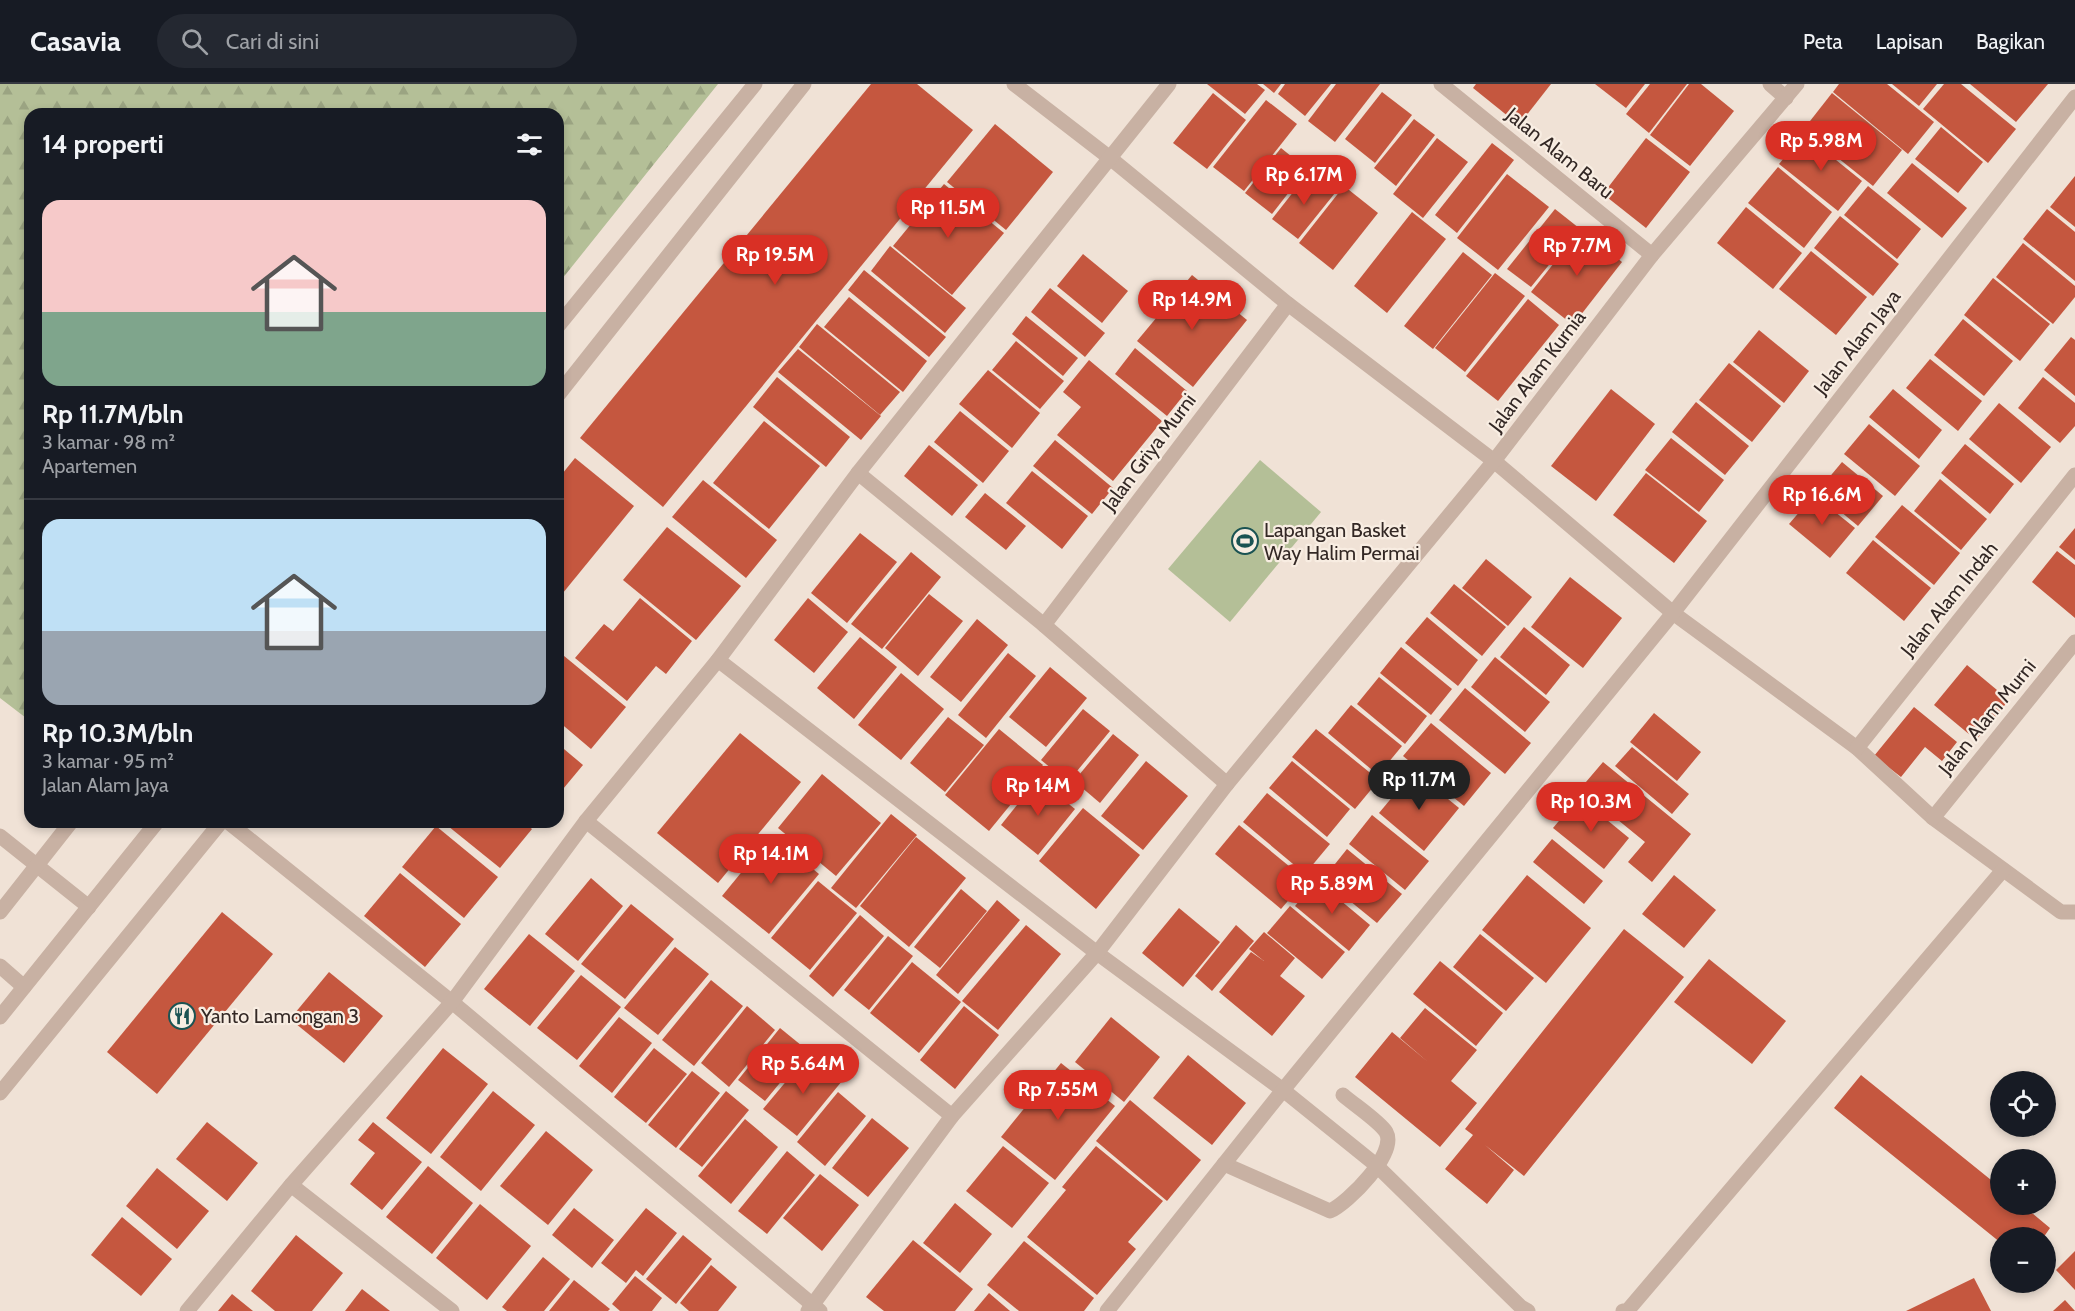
<!DOCTYPE html>
<html lang="id">
<meta charset="utf-8">
<style>
body{margin:0;font-family:Cabin,sans-serif;background:#242831;color:#f1f3f6;height:100vh;display:flex;flex-direction:column;font-size:22px;white-space:nowrap}
*{box-sizing:border-box;margin:0}
p{font-size:20px;color:#9ea1a6}
.icon{flex:none;width:33px;height:33px;fill:none;stroke:currentColor;stroke-width:2;stroke-linecap:round;stroke-linejoin:round}
.map{position:relative;flex:1;overflow:hidden}
.details{position:absolute;left:24px;top:24px;width:540px;height:720px;display:flex;flex-direction:column;background:#171b24;border-radius:18px;box-shadow:0 3px 9px #0003}
.details>*{flex:none}
.fabs{position:absolute;left:1990px;top:987px;display:grid;gap:12px}
.fabs a{display:grid;place-items:center;width:66px;height:66px;border-radius:50%;background:#171b24;box-shadow:0 3px 9px #0003;font-size:30px}
.price{position:absolute;translate:-50% -51px;padding:0 14px;border-radius:21px;background:#d93025;color:#fff;font-size:20px;line-height:39px;filter:drop-shadow(0 2px 3px #0008)}
.price::after{content:'';position:absolute;left:50%;top:36px;width:18px;height:14px;margin-left:-9px;background:inherit;clip-path:polygon(0 0,100% 0,50% 100%)}
.price.on{background:#222;color:#fff}
ul{padding:0;list-style:none}
li{display:grid;align-content:center;gap:12px;height:318px;padding:0 18px}
li+li{border-top:2px solid #363941}
li span{display:grid;place-items:center;height:186px;border-radius:18px;color:#555}
li>.icon{margin-inline-start:auto}
span .icon{width:108px;height:108px;fill:#fffc;stroke-width:1}
li b{font-size:26px}
h2{display:flex;justify-content:space-between;align-items:center;height:72px;padding:0 18px;font-size:26px}
header{display:flex;align-items:center;gap:36px;box-sizing:border-box;height:84px;padding:0 30px;background:#171b24;border-bottom:2px solid #363941}
header strong{font-size:28px}
nav{display:flex;gap:33px;margin-inline-start:auto;font-size:21px}
.search{width:420px;height:54px;background:#242831;display:flex;align-items:center;gap:15px;box-sizing:border-box;padding:0 21px;border-radius:33px;color:#9ea1a6;font-size:22px}
.map>svg:first-child{display:block}
.forest{fill:url(#forest-firs)}
.pitch{fill:#b4bf97}
.building{fill:#c5573f}
.lines{fill:none;stroke-linecap:round;stroke-linejoin:round}
.minor{stroke:#c8b1a3;stroke-width:15}
.labels{text-anchor:middle;stroke-width:4.5;stroke-linejoin:round;paint-order:stroke}
.street-label{font-size:20px;fill:#332825;stroke:#f8ede2}
.poi-label{font-size:20px;fill:#332825;stroke:#f8ede2;text-anchor:start}
</style>
<header>
<strong>Casavia</strong>
<div class="search"><svg class="icon" aria-label="search" viewBox="0 0 24 24"><circle cx="10" cy="10" r="6"/><path d="M15 15l6 6"/></svg>Cari di sini</div>
<nav><a>Peta</a><a>Lapisan</a><a>Bagikan</a></nav>
</header>
<div class="map">
<svg width="2075" height="1227" viewBox="0 0 2075 1227">
<defs>
<pattern id="forest-firs" width="22" height="20" patternUnits="userSpaceOnUse" patternTransform="scale(1.5)"><rect width="22" height="20" fill="#b4bf97"/><path d="M5 1l3.5 6h-7zM16 11l3.5 6h-7z" fill="#9ba482"/></pattern>
</defs>
<rect width="100%" height="100%" fill="#f0e2d6"/>
<path class="forest" d="M0,0h718l-160,200v-170h-528v607l-30,-23z"/>
<path class="pitch" d="M1260,376l61,52 -91,110 -62,-53z"/>
<g class="building">
<path d="M871,0h46l56,46 -310,377 -83,-69z"/>
<path d="M1207,0h50l8,6 -20,24z"/>
<path d="M1263,0h18l-7,9z"/>
<path d="M1285,0h46l-26,32 -27,-22z"/>
<path d="M1336,0h44l-45,58 -27,-21z"/>
<path d="M1476,0h75l-32,41 -46,-37z"/>
<path d="M1595,0h50l-19,24z"/>
<path d="M1650,0h37l-38,49 -23,-19z"/>
<path d="M1689,0h12l33,27 -44,55 -40,-31z"/>
<path d="M1839,0h48l47,38 -26,32 -75,-62z"/>
<path d="M1892,0h45l-18,22z"/>
<path d="M1944,0h17l55,45 -28,34 -65,-54z"/>
<path d="M1970,0h78l-32,38z"/>
<path d="M1382,8l30,23 -37,48 -30,-24z"/>
<path d="M1213,9l33,27 -39,49 -34,-26z"/>
<path d="M1832,9l70,57 -29,36 -70,-56z"/>
<path d="M1266,16l31,24 -53,67 -31,-24z"/>
<path d="M1414,35l21,16 -39,51 -22,-18z"/>
<path d="M995,40l58,48 -47,58 -59,-48z"/>
<path d="M1941,43l42,35 -25,31 -43,-34z"/>
<path d="M1804,50l58,47 -24,30 -59,-47z"/>
<path d="M1437,54l31,24 -45,56 -30,-24z"/>
<path d="M1646,54l44,34 -44,56 -43,-34z"/>
<path d="M1492,59l22,17 -57,73 -22,-18z"/>
<path d="M1281,64l26,21 -35,45 -27,-21z"/>
<path d="M1912,79l55,45 -25,30 -55,-45z"/>
<path d="M1778,83l54,45 -28,36 -56,-45z"/>
<path d="M1309,88l26,21 -37,46 -26,-20z"/>
<path d="M1507,90l42,33 -51,63 -41,-32z"/>
<path d="M2075,92v51l-25,-20z"/>
<path d="M944,100l60,49 -52,62 -59,-49z"/>
<path d="M1344,102l34,27 -45,57 -34,-27z"/>
<path d="M1868,102l53,43 -24,30 -53,-44z"/>
<path d="M1746,123l56,46 -29,36 -56,-46z"/>
<path d="M1555,125l24,19 -48,59 -24,-18z"/>
<path d="M2047,125l28,23v49l-52,-42z"/>
<path d="M1412,128l34,27 -59,74 -33,-27z"/>
<path d="M1840,132l59,48 -26,32 -59,-48z"/>
<path d="M1581,145l41,33 -49,63 -42,-33z"/>
<path d="M2023,159l52,43v11l-22,27 -57,-47z"/>
<path d="M890,162l76,62 -21,25 -74,-62z"/>
<path d="M1811,167l56,46 -31,38 -57,-46z"/>
<path d="M1463,168l29,23 -59,74 -29,-23z"/>
<path d="M1083,170l45,37 -26,32 -45,-37z"/>
<path d="M864,186l82,67 -17,20 -81,-67z"/>
<path d="M1495,189l30,23 -60,76 -30,-24z"/>
<path d="M1192,191l55,45 -54,67 -56,-46z"/>
<path d="M1993,194l57,46 -30,37 -56,-46z"/>
<path d="M1050,204l55,45 -20,24 -54,-45z"/>
<path d="M849,213l78,64 -24,31 -79,-65z"/>
<path d="M1528,215l31,26 -61,76 -32,-25z"/>
<path d="M1026,232l52,42 -15,18 -51,-42z"/>
<path d="M1963,235l50,42 -29,35 -50,-41z"/>
<path d="M817,240l83,68 -20,23 -81,-68z"/>
<path d="M1759,246l50,41 -25,32 -51,-41z"/>
<path d="M2071,253l4,3v56l-31,-26z"/>
<path d="M1016,257l48,40 -24,28 -48,-39z"/>
<path d="M1135,264l52,43 -20,25 -52,-42z"/>
<path d="M798,265l83,67 -20,24 -83,-68z"/>
<path d="M1930,275l52,42 -24,30 -52,-43z"/>
<path d="M1089,276l73,61 -49,60 -56,-46 24,-28 -18,-15z"/>
<path d="M1729,279l52,43 -29,36 -53,-42z"/>
<path d="M988,286l52,43 -28,35 -53,-44z"/>
<path d="M777,293l73,60 -24,30 -73,-60z"/>
<path d="M2043,293l32,26v23l-15,17 -42,-35z"/>
<path d="M1611,305l44,35 -59,77 -45,-35z"/>
<path d="M1893,305l49,41 -23,29 -50,-42z"/>
<path d="M1696,318l53,44 -24,29 -53,-43z"/>
<path d="M1999,319l52,44 -30,36 -52,-44z"/>
<path d="M960,327l49,40 -26,32 -49,-41z"/>
<path d="M764,337l56,45 -51,63 -56,-46z"/>
<path d="M1869,340l51,42 -25,30 -51,-42z"/>
<path d="M1671,354l53,42 -25,32 -54,-42z"/>
<path d="M1055,356l58,48 -21,26 -59,-48z"/>
<path d="M1965,360l49,40 -24,30 -49,-41z"/>
<path d="M929,361l49,40 -26,31 -48,-40z"/>
<path d="M575,374l59,48 -76,93v-120z"/>
<path d="M1842,378l41,34 -25,30 -41,-34z"/>
<path d="M1032,387l56,45 -26,33 -56,-46z"/>
<path d="M1646,389l61,48 -33,42 -61,-48z"/>
<path d="M1940,395l47,40 -26,31 -47,-39z"/>
<path d="M703,396l74,60 -31,38 -74,-61z"/>
<path d="M985,409l41,33 -20,24 -41,-33z"/>
<path d="M1814,411l41,33 -25,30 -41,-34z"/>
<path d="M1902,421l58,48 -26,32 -59,-48z"/>
<path d="M667,443l74,59 -45,54 -73,-60z"/>
<path d="M2075,444v32l-16,-13z"/>
<path d="M860,449l37,29 -50,61 -36,-30z"/>
<path d="M1873,456l58,48 -27,33 -58,-48z"/>
<path d="M2057,467l18,14v53l-43,-36z"/>
<path d="M911,468l30,25 -59,72 -31,-25z"/>
<path d="M1486,475l46,38 -24,29 -46,-38z"/>
<path d="M1570,493l52,41 -39,50 -52,-41z"/>
<path d="M1454,500l52,43 -24,29 -52,-43z"/>
<path d="M929,510l34,27 -45,55 -33,-28z"/>
<path d="M640,514l52,43 -26,33 -10,-8 -29,35 -52,-43 29,-34 9,7z"/>
<path d="M808,514l40,34 -34,41 -40,-33z"/>
<path d="M1427,533l51,43 -20,26 -53,-43z"/>
<path d="M977,535l31,26 -47,57 -31,-25z"/>
<path d="M1524,543l46,38 -24,30 -46,-38z"/>
<path d="M860,553l37,30 -43,52 -37,-31z"/>
<path d="M1401,563l51,42 -21,26 -51,-42z"/>
<path d="M558,567l68,56 -35,42 -33,-28z"/>
<path d="M1008,569l28,23 -50,62 -28,-23z"/>
<path d="M1495,573l55,45 -25,30 -54,-45z"/>
<path d="M1967,581l42,35 -33,40 -42,-35z"/>
<path d="M1050,583l37,31 -41,49 -37,-30z"/>
<path d="M901,589l43,36 -43,51 -43,-35z"/>
<path d="M1379,593l48,39 -22,28 -48,-40z"/>
<path d="M1465,604l66,55 -26,31 -66,-54z"/>
<path d="M1351,621l51,41 -24,29 -50,-42z"/>
<path d="M1914,623l43,35 -15,19 -17,-14 -24,30 -27,-21z"/>
<path d="M1083,625l27,22 -42,51 -27,-22z"/>
<path d="M1654,629l47,39 -24,29 -47,-39z"/>
<path d="M948,633l36,28 -39,47 -35,-29z"/>
<path d="M1431,639l60,50 -27,33 -61,-50z"/>
<path d="M999,645l44,36 -54,66 -44,-36z"/>
<path d="M1316,645l63,51 -24,29 -63,-52z"/>
<path d="M740,649l61,49 -83,101 -61,-50z"/>
<path d="M1113,650l26,21 -39,48 -26,-22z"/>
<path d="M558,660l25,21 -25,30z"/>
<path d="M1632,663l57,47 -17,20 -57,-48z"/>
<path d="M1146,677l42,35 -45,54 -42,-34z"/>
<path d="M1292,677l58,48 -23,28 -58,-49z"/>
<path d="M1603,678l88,72 -39,48 -24,-20 17,-20 -65,-53z"/>
<path d="M1414,687l45,37 -35,43 -45,-38z"/>
<path d="M822,690l59,49 -45,53 -58,-48z"/>
<path d="M1038,695l37,30 -37,46 -37,-30z"/>
<path d="M1267,709l63,51 -25,30 -62,-52z"/>
<path d="M1579,713l50,41 -25,31 -51,-41z"/>
<path d="M1083,724l57,47 -44,54 -57,-48z"/>
<path d="M891,730l26,21 -61,73 -25,-20z"/>
<path d="M1372,731l57,46 -24,29 -56,-46z"/>
<path d="M443,738h80l9,7 -32,39z"/>
<path d="M1239,741l67,55 -25,29 -66,-55z"/>
<path d="M436,742l62,51 -34,41 -62,-51z"/>
<path d="M772,751l47,39 -50,60 -47,-38z"/>
<path d="M916,753l50,41 -57,69 -49,-41z"/>
<path d="M1552,755l51,42 -19,23 -51,-42z"/>
<path d="M1347,765l55,45 -25,29 -54,-44z"/>
<path d="M400,789l61,51 -36,43 -61,-51z"/>
<path d="M1527,791l64,53 -45,55 -64,-53z"/>
<path d="M1674,791l42,35 -32,38 -42,-34z"/>
<path d="M591,794l32,28 -45,55 -33,-27z"/>
<path d="M1316,796l54,45 -21,26 -54,-45z"/>
<path d="M818,797l39,32 -47,57 -39,-32z"/>
<path d="M961,805l26,22 -47,57 -26,-21z"/>
<path d="M997,816l23,20 -62,74 -22,-19z"/>
<path d="M631,820l43,35 -49,60 -44,-35z"/>
<path d="M1290,822l55,46 -23,27 -55,-46z"/>
<path d="M1179,824l41,34 -37,45 -41,-34z"/>
<path d="M222,828l51,42 -116,140 -50,-42z"/>
<path d="M860,831l24,21 -51,61 -24,-21z"/>
<path d="M1026,841l35,29 -63,76 -36,-29z"/>
<path d="M1236,841l18,16 -42,50 -17,-15z"/>
<path d="M1624,845l60,48 -160,199 -39,-31 29,25 -27,34 -42,-35 28,-34 -8,-6z"/>
<path d="M1264,848l31,26 -15,18 25,20 -33,40 -53,-44 32,-40 13,9 -15,-12z"/>
<path d="M529,850l46,37 -45,55 -46,-37z"/>
<path d="M1480,850l54,44 -28,33 -53,-44z"/>
<path d="M888,852l25,20 -44,54 -25,-20z"/>
<path d="M675,863l34,27 -51,61 -34,-27z"/>
<path d="M1709,875l77,62 -34,43 -78,-62z"/>
<path d="M1440,877l63,52 -27,33 -63,-52z"/>
<path d="M912,878l49,40 -42,51 -49,-40z"/>
<path d="M329,888l54,44 -39,47 -54,-44z"/>
<path d="M581,891l40,32 -44,53 -40,-32z"/>
<path d="M711,896l32,26 -49,60 -32,-26z"/>
<path d="M747,922l28,24 -46,57 -28,-24z"/>
<path d="M964,922l35,29 -44,54 -35,-29z"/>
<path d="M1425,924l52,42 -26,31 26,22 -37,44 -85,-70 37,-45 36,30 -28,-24z"/>
<path d="M619,933l33,26 -40,50 -33,-27z"/>
<path d="M1111,933l49,40 -36,45 -49,-40z"/>
<path d="M780,944l27,22 -42,51 -27,-21z"/>
<path d="M443,964l45,36 -57,70 -45,-36z"/>
<path d="M654,964l33,26 -41,49 -32,-26z"/>
<path d="M809,970l33,27 -45,55 -34,-27z"/>
<path d="M1188,971l58,48 -34,42 -59,-47z"/>
<path d="M1061,979l54,43 -60,74 -54,-43z"/>
<path d="M692,987l28,22 -44,55 -28,-23z"/>
<path d="M1861,991l140,113v16h20l29,24 -7,10h-42v5l-167,-135z"/>
<path d="M493,1007l42,34 -54,66 -41,-34z"/>
<path d="M726,1007l23,19 -47,57 -23,-18z"/>
<path d="M838,1008l28,24 -41,50 -28,-24z"/>
<path d="M1130,1016l71,60 -34,41 -71,-60z"/>
<path d="M872,1034l37,30 -41,49 -36,-29z"/>
<path d="M745,1035l33,28 -47,57 -33,-28z"/>
<path d="M207,1038l51,41 -31,38 -51,-42z"/>
<path d="M373,1038l49,40 -40,48 -32,-26 25,-31 -17,-13z"/>
<path d="M546,1047l47,39 -45,55 -48,-39z"/>
<path d="M1003,1062l46,37 -37,45 -46,-37z"/>
<path d="M1096,1062l67,55 -35,41 8,7 -39,46 -70,-58 39,-47 -4,-3z"/>
<path d="M787,1067l28,24 -48,59 -29,-23z"/>
<path d="M428,1082l45,37 -41,51 -46,-37z"/>
<path d="M157,1084l52,43 -32,38 -51,-43z"/>
<path d="M820,1090l39,31 -37,46 -39,-33z"/>
<path d="M955,1119l37,31 -32,39 -37,-30z"/>
<path d="M480,1120l51,42 -44,54 -51,-42z"/>
<path d="M574,1124l40,32 -22,28 -40,-33z"/>
<path d="M646,1124l31,25 -34,43 -7,-6 -10,13 -25,-20z"/>
<path d="M122,1133l50,42 -31,37 -50,-41z"/>
<path d="M296,1151l47,38 -31,38h-37l-24,-20z"/>
<path d="M683,1151l29,24 -36,45 -30,-25z"/>
<path d="M913,1156l60,49 -18,22h-71l-18,-14z"/>
<path d="M1024,1157l70,57 -10,13h-65l-32,-26z"/>
<path d="M2075,1167v39l-19,-20z"/>
<path d="M543,1173l27,22 -26,32h-37l-5,-4z"/>
<path d="M711,1181l26,22 -19,24h-29l-9,-8z"/>
<path d="M635,1192l27,22 -10,13h-32l-8,-7z"/>
<path d="M1974,1194l17,33h-85z"/>
<path d="M574,1196l36,29 -2,2h-59z"/>
<path d="M362,1205l28,22h-45z"/>
<path d="M989,1209l21,18h-36z"/>
<path d="M232,1210l21,17h-35z"/>
<path d="M2065,1216l10,11h-22z"/>
</g>
<g class="lines">
<g class="minor">
<path d="M1014,0l96,74 178,146 206,157 179,152 184,135 76,70 128,94h14"/>
<path d="M1441,0l211,171"/>
<path d="M1770,0l16,14"/>
<path d="M558,242l197,-242"/>
<path d="M558,311l246,-311"/>
<path d="M858,389l186,152 183,159"/>
<path d="M1044,541l244,-321"/>
<path d="M718,576l379,293 186,137 93,75 145,142 7,4"/>
<path d="M1857,664l218,-273"/>
<path d="M1933,734l142,-176"/>
<path d="M586,737l366,295"/>
<path d="M228,738l224,180 368,309"/>
<path d="M0,752l89,71"/>
<path d="M0,828l71,-90"/>
<path d="M0,882l24,21"/>
<path d="M0,933l157,-195"/>
<path d="M0,1009l221,-271"/>
<path d="M1224,1080l106,47c18,-8 68,-58 56,-79 -7,-11 -33,-28 -43,-37"/>
<path d="M291,1101l161,126"/>
<path d="M187,1227l104,-126 161,-183 134,-181 132,-161 140,-187 311,-389"/>
<path d="M808,1227l144,-195 145,-163 130,-169 267,-323 158,-206 145,-171"/>
<path d="M1107,1227l176,-221 390,-477 402,-516"/>
<path d="M1623,1227l5,-1 375,-440"/>
</g>
</g>
<defs>
<symbol id="stadium-ring" viewBox="-11 -11 22 22"><circle r="9.5" fill="#f8ede2" stroke="#1b5353" stroke-width="1.5"/><path d="M0-5a6.5 5 0 1 0 0 10a6.5 5 0 1 0 0-10ZM-3.5-1.8h7v3.6h-7Z" fill="#1b5353"/></symbol>
<symbol id="restaurant-ring" viewBox="-11 -11 22 22"><circle r="9.5" fill="#f8ede2" stroke="#1b5353" stroke-width="1.5"/><path d="M-5-6h1v4h1v-4h1v4h1v-4h1v5L-1.5 .5V6h-2V.5L-5-1ZM5-6V6H3V1.5H1.5Q1.5-4 5-6Z" fill="#1b5353"/></symbol>
</defs>
<g fill-rule="evenodd">
<use href="#stadium-ring" x="1230" y="442" width="30" height="30"/>
<use href="#restaurant-ring" x="167" y="917" width="30" height="30"/>
</g>
<g class="labels">
<g class="street-label">
<text transform="translate(1560 69) rotate(39)" y="7">Jalan Alam Baru</text>
<text transform="translate(1857 258) rotate(-52)" y="7">Jalan Alam Jaya</text>
<text transform="translate(1537 287) rotate(-53)" y="7">Jalan Alam Kurnia</text>
<text transform="translate(1149 368) rotate(-53)" y="7">Jalan Griya Murni</text>
<text transform="translate(1949 515) rotate(-51)" y="7">Jalan Alam Indah</text>
<text transform="translate(1987 633) rotate(-51)" y="7">Jalan Alam Murni</text>
</g>
<g class="poi-label">
<text x="1264" y="453">Lapangan Basket<tspan x="1264" dy="23">Way Halim Permai</tspan></text>
<text x="201" y="939">Yanto Lamongan 3</text>
</g>
</g>
</svg>
<div class="fabs">
<a><svg class="icon" aria-label="locate" viewBox="0 0 24 24"><circle cx="12" cy="12" r="6"/><path d="M12 2v4M12 18v4M2 12h4M18 12h4"/></svg></a>
<a>+</a>
<a>−</a>
</div>
<b class="price" style="left:1821px;top:88px">Rp 5.98M</b>
<b class="price" style="left:1304px;top:122px">Rp 6.17M</b>
<b class="price" style="left:948px;top:155px">Rp 11.5M</b>
<b class="price" style="left:1577px;top:193px">Rp 7.7M</b>
<b class="price" style="left:775px;top:202px">Rp 19.5M</b>
<b class="price" style="left:1192px;top:247px">Rp 14.9M</b>
<b class="price" style="left:1822px;top:442px">Rp 16.6M</b>
<b class="price on" style="left:1419px;top:727px">Rp 11.7M</b>
<b class="price" style="left:1038px;top:733px">Rp 14M</b>
<b class="price" style="left:1591px;top:749px">Rp 10.3M</b>
<b class="price" style="left:771px;top:801px">Rp 14.1M</b>
<b class="price" style="left:1332px;top:831px">Rp 5.89M</b>
<b class="price" style="left:803px;top:1011px">Rp 5.64M</b>
<b class="price" style="left:1058px;top:1037px">Rp 7.55M</b>
<section class="details">
<h2>14 properti<svg class="icon" aria-label="filters" viewBox="0 0 24 24"><path d="M4 7h16M4 17h16"/><circle cx="9" cy="7" r="2"/><circle cx="15" cy="17" r="2"/></svg></h2>
<ul>
<li><span style="background:linear-gradient(#f6c9c9 60%,#7fa58c 0)"><svg class="icon" aria-label="home" viewBox="0 0 24 24"><path d="M3 11l9-7 9 7M6 9v11h12V9"/></svg></span><div><b>Rp 11.7M/bln</b><p>3 kamar · 98 m²</p><p>Apartemen</p></div></li>
<li><span style="background:linear-gradient(#bfe0f5 60%,#9aa5b1 0)"><svg class="icon" aria-label="home" viewBox="0 0 24 24"><path d="M3 11l9-7 9 7M6 9v11h12V9"/></svg></span><div><b>Rp 10.3M/bln</b><p>3 kamar · 95 m²</p><p>Jalan Alam Jaya</p></div></li>
</ul>
</section>
</div>
